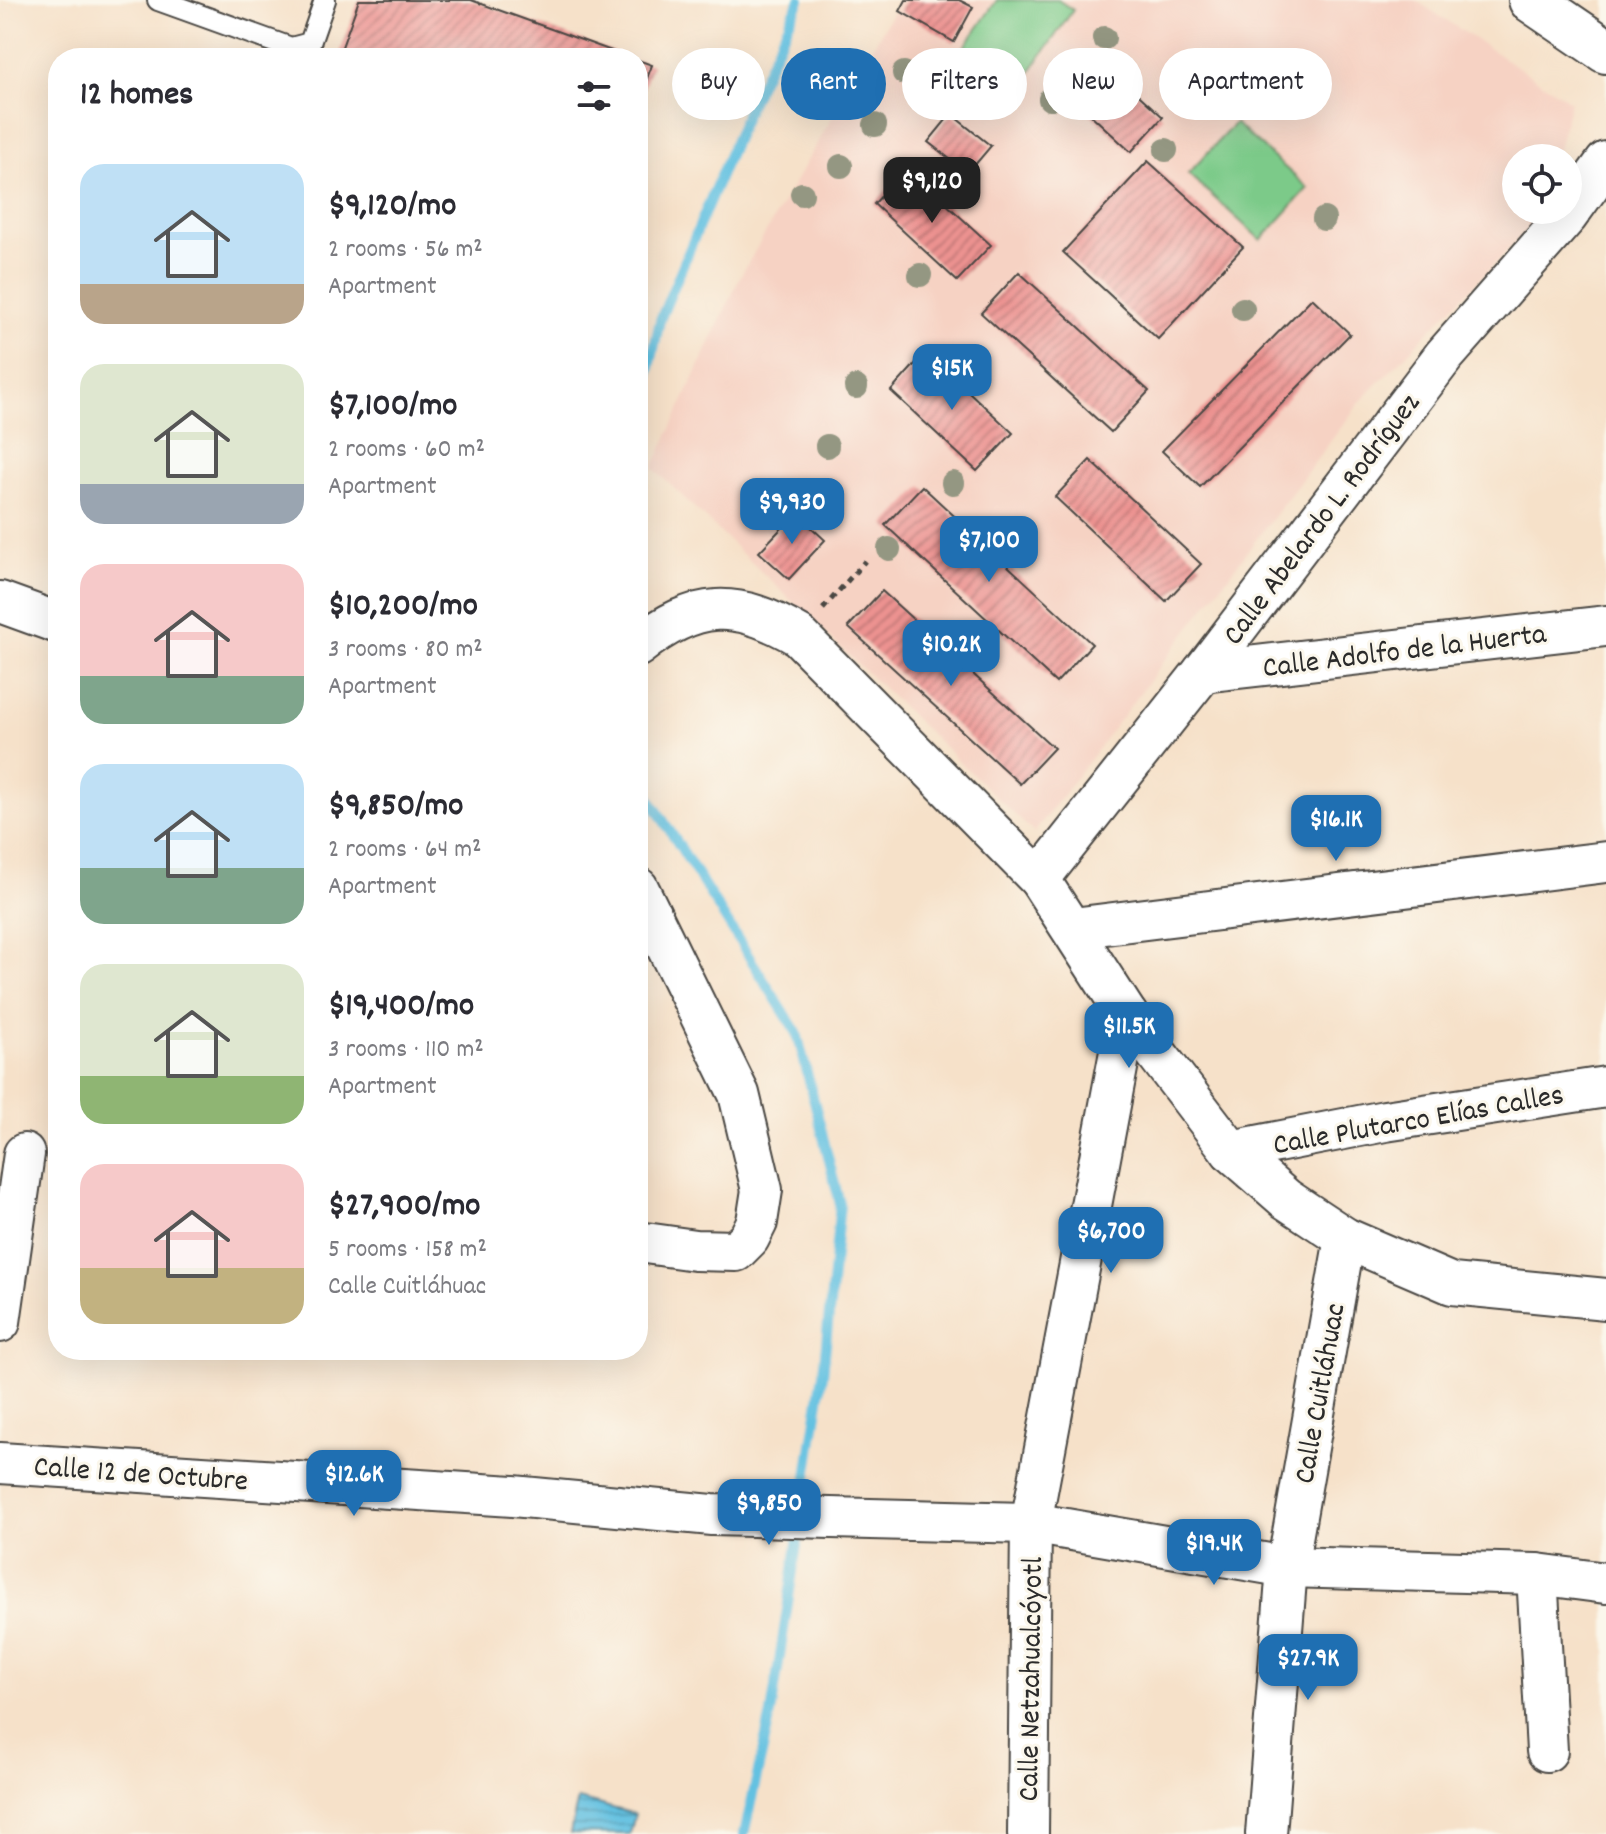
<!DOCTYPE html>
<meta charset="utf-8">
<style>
body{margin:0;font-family:Dekko,sans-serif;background:#f2f2f3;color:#2b2b33;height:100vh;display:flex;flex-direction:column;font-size:30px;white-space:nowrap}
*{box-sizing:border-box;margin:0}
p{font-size:26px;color:#7c7c81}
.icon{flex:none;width:44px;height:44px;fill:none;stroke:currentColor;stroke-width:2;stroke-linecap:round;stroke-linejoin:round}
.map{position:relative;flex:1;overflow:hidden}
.panel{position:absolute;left:48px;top:48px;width:600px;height:1312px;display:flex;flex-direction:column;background:#fff;border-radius:32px;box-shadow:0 8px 32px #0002}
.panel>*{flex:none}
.guide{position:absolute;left:672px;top:48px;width:760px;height:72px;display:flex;gap:16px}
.controls{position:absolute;left:1502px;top:144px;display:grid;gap:16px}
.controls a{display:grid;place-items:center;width:80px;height:80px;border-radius:50%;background:#fff;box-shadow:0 8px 32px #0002;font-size:40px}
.price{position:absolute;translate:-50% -68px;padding:0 18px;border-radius:16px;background:#1f6fb2;color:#fff;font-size:26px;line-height:52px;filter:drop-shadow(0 2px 4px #0008)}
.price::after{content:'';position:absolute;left:50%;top:48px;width:24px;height:18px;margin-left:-12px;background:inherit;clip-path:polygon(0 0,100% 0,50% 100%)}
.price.selected{background:#222;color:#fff}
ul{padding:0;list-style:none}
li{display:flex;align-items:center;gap:24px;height:200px;padding:0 32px}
li span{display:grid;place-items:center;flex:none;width:224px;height:160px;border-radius:24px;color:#555}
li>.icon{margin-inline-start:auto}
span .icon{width:96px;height:96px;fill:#fffc;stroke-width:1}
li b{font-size:34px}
h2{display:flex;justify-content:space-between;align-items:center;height:96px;padding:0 32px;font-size:34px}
.chip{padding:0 28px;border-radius:36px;background:#fff;box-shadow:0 8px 32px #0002;font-size:28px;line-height:72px}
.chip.selected{background:#1f6fb2;color:#fff}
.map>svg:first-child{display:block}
.built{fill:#f6d2c3}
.grass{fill:#7cca89;stroke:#547a5a;stroke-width:2}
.water{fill:url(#water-rules);stroke:#477686;stroke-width:2}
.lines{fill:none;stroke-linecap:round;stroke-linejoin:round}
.stream{stroke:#63c1e1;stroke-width:10}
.building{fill:url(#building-hatch)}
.lane-casing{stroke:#494643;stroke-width:24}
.street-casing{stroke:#494643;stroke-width:44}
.secondary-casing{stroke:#494643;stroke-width:48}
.path{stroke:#494643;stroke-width:5;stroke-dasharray:6 6;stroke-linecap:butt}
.lane{stroke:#fff;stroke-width:20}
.street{stroke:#fff;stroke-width:40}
.secondary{stroke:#fff;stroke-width:44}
.tree{fill:#949782}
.labels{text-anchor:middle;stroke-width:6;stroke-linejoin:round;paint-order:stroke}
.street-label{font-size:30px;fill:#2b2b2b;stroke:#fbf7ec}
</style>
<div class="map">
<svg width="1606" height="1834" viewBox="0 0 1606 1834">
<defs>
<pattern id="water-rules" width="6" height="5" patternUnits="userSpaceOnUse" patternTransform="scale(2)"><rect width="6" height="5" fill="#63c1e1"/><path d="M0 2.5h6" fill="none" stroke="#529db7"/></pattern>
<pattern id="building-hatch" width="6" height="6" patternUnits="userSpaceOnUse" patternTransform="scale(2)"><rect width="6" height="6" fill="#ec9290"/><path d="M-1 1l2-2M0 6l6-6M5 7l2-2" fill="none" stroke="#bf7776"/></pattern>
</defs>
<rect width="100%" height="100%" fill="#fbf7ec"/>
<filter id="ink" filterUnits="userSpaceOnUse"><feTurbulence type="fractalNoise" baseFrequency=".0125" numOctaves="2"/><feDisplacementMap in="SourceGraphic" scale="16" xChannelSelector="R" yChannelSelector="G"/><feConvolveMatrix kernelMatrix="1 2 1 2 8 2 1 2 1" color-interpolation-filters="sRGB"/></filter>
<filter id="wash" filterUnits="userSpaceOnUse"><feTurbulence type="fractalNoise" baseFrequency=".006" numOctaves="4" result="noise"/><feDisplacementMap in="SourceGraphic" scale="32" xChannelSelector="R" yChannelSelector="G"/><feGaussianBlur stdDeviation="1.8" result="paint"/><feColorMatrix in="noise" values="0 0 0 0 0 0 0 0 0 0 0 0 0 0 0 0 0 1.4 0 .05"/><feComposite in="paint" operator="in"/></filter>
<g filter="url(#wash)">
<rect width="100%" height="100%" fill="#f6e1c9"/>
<path class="built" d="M900,0h515l155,101 -14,57h-40v52h28l-1,4 -182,187 -327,432 -381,-365 87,-191z"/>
<g class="grass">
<path d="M997,0h61l15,10 -65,94 -56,-39z"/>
<path d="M1235,123l73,65 -47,52 -73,-66z"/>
</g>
<path class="water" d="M578,1799l57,15 -5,20 -60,-1z"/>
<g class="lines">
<g class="stream">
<path d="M638,424l22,-104 88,-211 52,-109"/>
<path d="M638,780l159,253 43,171 -17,170 -21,135"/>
<path d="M744,1834l27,-120 29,-189"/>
</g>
</g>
<g id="blocks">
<g class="building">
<path d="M359,0h112l160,58h-293z"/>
<path d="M906,0h53l14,7 -19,35 -54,-31z"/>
<path d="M638,60l14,5 -14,37z"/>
<path d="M1109,68l54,49 -32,35 -54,-50z"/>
<path d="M951,114l40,32 -23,27 -40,-31z"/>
<path d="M1148,161l95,86 -85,92 -95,-87z"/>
<path d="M907,168l84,77 -34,36 -83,-77z"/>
<path d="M1019,272l130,119 -38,41 -130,-119z"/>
<path d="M1312,298l38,36 -150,153 -38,-36z"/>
<path d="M926,352l87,81 -36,38 -86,-80z"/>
<path d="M1090,460l111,104 -35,37 -111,-104z"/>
<path d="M922,486l170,158 -36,39 -171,-158z"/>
<path d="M796,513l29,27 -36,39 -30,-27z"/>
<path d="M882,591l172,157 -34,36 -172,-157z"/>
</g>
</g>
</g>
<g filter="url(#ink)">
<use href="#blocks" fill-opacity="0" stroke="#494643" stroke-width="2"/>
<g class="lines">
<defs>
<path id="lane" d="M158,0l133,48 19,-5 15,-43"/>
<g id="street">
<path d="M0,602l58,21"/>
<path d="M638,646c58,-46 98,-47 161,-10l240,243 88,136 104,136 55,48 59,39 107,46 154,15"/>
<path d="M1203,672l403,-46"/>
<path d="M1039,879l164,-207 241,-316 123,-140 39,-54"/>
<path d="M638,888l101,206 23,96 -5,32 -8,16 -13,13 -41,-1 -57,-8"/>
<path d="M1073,928l533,-66"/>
<path d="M1231,1151l154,-30 221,-34"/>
<path d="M0,1322l24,-168"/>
<path d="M0,1463l513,33 199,19 319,8 256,44 250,7 69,9"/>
<path d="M1537,1574l10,177"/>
<path d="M1028,1834l3,-311 96,-508"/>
<path d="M1266,1834l21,-267 58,-329"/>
</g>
<path id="secondary" d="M1531,0l75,51"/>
</defs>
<use href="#lane" class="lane-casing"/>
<use href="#street" class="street-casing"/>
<use href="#secondary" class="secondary-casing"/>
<path class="path" d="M823,609l42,-48"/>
<use href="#lane" class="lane"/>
<use href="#street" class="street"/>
<use href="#secondary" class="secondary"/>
</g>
<g class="tree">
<circle cx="1104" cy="38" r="12"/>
<circle cx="904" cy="73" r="12"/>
<circle cx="1050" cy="99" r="12"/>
<circle cx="875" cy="125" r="12"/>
<circle cx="1166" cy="150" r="12"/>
<circle cx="841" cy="166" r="12"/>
<circle cx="802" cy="194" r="12"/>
<circle cx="1324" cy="219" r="12"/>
<circle cx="920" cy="275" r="12"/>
<circle cx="1243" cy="309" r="12"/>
<circle cx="856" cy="387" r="12"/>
<circle cx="827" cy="446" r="12"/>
<circle cx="953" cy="483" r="12"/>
<circle cx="830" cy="501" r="12"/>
<circle cx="889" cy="549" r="12"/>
</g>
</g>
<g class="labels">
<g class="street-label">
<text transform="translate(1320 518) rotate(-53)" y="10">Calle Abelardo L. Rodríguez</text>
<text transform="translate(1404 649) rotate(-7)" y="10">Calle Adolfo de la Huerta</text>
<text transform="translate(1418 1118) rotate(-10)" y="10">Calle Plutarco Elías Calles</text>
<text transform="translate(1318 1393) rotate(-80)" y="10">Calle Cuitláhuac</text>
<text transform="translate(141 1472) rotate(4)" y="10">Calle 12 de Octubre</text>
<text transform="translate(1029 1679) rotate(-89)" y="10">Calle Netzahualcóyotl</text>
</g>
</g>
</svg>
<div class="controls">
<a><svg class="icon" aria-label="locate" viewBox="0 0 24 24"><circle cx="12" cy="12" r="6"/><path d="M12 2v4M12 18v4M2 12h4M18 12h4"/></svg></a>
</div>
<b class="price selected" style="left:932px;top:225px">$9,120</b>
<b class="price" style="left:952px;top:412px">$15K</b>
<b class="price" style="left:792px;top:546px">$9,930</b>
<b class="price" style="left:989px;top:584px">$7,100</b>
<b class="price" style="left:951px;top:688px">$10.2K</b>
<b class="price" style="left:1336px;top:863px">$16.1K</b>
<b class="price" style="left:1129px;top:1070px">$11.5K</b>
<b class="price" style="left:1111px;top:1275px">$6,700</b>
<b class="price" style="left:354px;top:1518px">$12.6K</b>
<b class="price" style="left:769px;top:1547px">$9,850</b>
<b class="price" style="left:1214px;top:1587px">$19.4K</b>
<b class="price" style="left:1308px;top:1702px">$27.9K</b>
<div class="guide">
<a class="chip">Buy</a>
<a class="chip selected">Rent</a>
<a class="chip">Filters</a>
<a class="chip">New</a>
<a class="chip">Apartment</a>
</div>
<section class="panel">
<h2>12 homes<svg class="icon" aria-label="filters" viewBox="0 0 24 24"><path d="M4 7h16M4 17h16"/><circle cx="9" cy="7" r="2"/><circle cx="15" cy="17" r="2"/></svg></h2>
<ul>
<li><span style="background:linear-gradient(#bfe0f5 75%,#b9a48a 0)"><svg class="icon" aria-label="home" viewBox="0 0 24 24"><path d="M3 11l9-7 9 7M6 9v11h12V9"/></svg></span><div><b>$9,120/mo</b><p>2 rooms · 56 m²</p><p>Apartment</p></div></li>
<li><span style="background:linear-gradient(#dfe7d0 75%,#9aa5b1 0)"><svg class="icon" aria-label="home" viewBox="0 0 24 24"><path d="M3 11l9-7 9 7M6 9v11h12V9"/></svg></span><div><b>$7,100/mo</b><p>2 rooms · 60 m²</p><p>Apartment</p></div></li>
<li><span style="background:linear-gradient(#f6c9c9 70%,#7fa58c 0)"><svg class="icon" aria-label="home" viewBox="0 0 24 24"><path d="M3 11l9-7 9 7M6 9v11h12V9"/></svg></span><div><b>$10,200/mo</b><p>3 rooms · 80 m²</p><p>Apartment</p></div></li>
<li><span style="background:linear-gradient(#bfe0f5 65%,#7fa58c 0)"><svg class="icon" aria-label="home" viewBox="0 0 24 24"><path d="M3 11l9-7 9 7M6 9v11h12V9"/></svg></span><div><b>$9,850/mo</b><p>2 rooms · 64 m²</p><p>Apartment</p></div></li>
<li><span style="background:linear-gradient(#dfe7d0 70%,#8fb573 0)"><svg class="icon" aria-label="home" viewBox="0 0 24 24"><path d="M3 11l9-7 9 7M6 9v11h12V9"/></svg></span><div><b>$19,400/mo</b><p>3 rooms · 110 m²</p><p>Apartment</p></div></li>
<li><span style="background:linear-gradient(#f6c9c9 65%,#c2b280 0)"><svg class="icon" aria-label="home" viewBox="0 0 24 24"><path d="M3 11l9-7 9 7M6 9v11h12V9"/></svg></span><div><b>$27,900/mo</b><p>5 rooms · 158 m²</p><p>Calle Cuitláhuac</p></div></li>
</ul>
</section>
</div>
